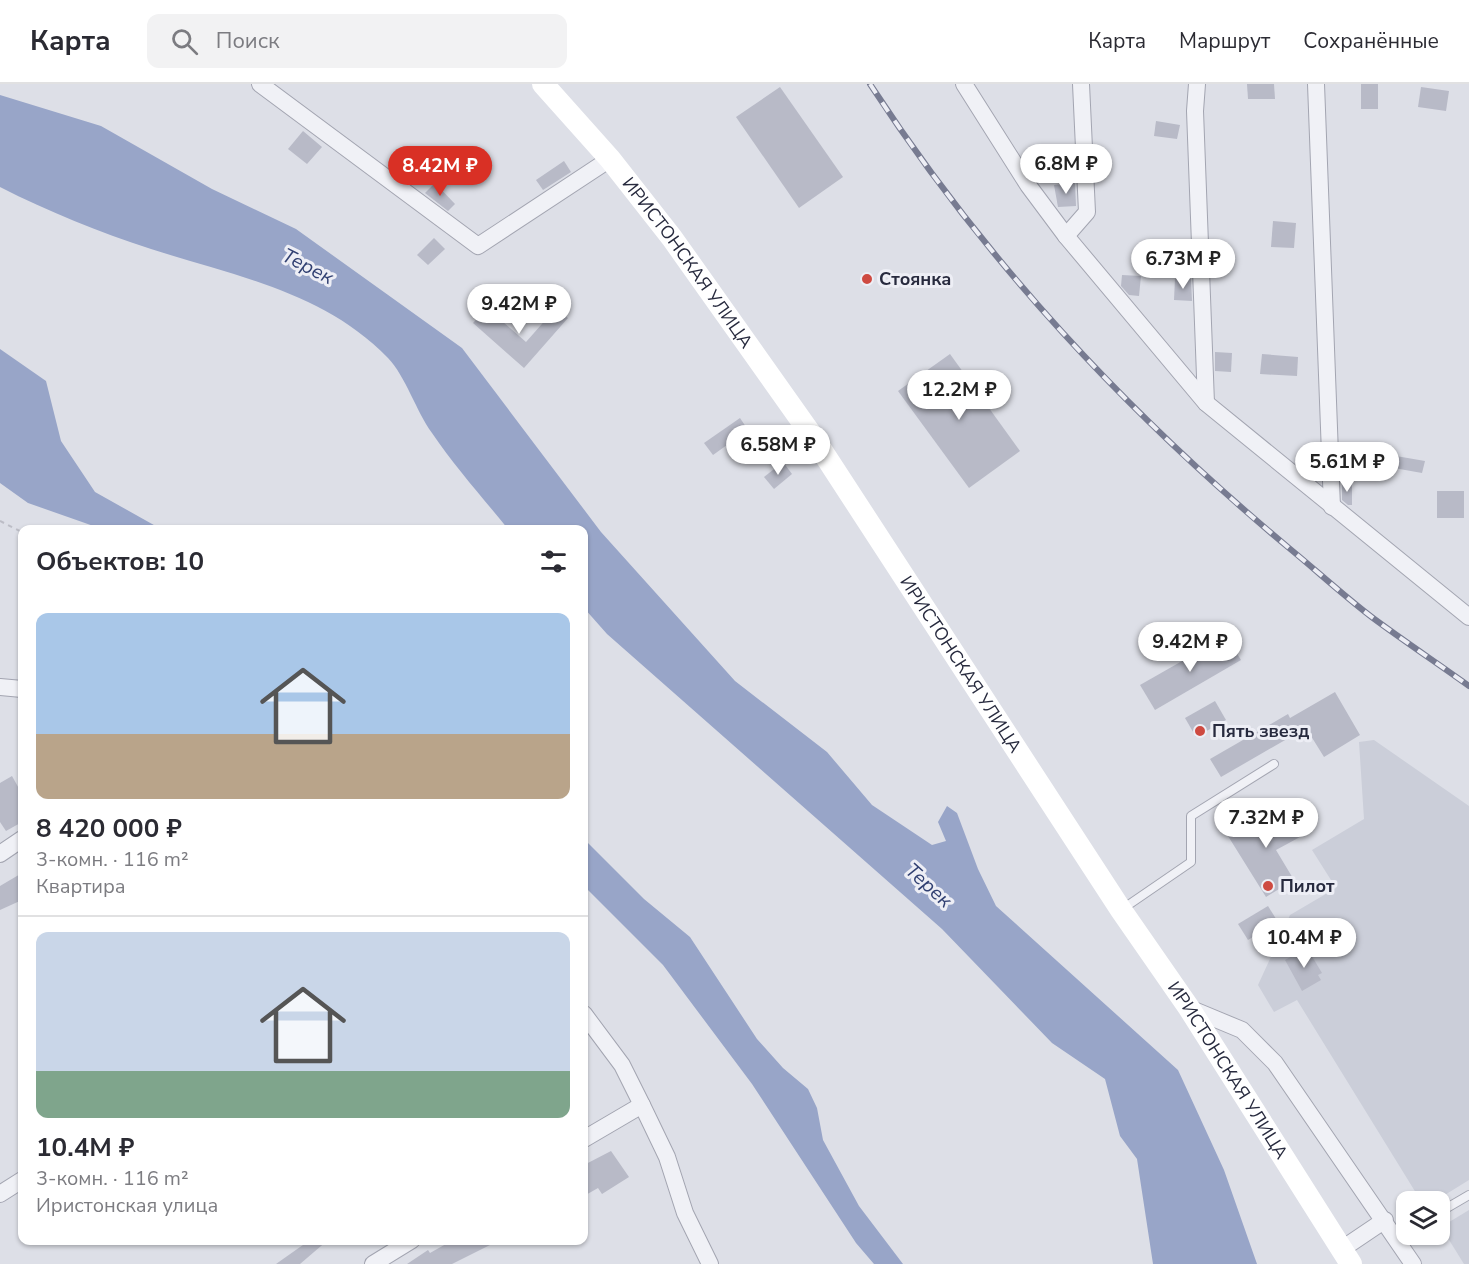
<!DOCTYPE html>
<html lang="ru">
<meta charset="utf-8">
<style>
body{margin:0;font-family:"Nunito Sans",sans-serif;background:#f2f2f3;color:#2b2b33;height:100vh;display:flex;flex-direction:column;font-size:22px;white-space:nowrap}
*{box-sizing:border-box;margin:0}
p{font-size:20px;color:#7c7c81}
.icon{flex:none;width:33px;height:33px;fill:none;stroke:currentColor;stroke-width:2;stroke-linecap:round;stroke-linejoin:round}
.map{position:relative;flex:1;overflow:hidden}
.sheet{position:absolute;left:18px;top:441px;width:570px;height:720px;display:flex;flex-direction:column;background:#fff;border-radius:12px;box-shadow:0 2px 4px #0004}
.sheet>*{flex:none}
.buttons{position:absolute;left:1396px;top:1107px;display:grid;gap:12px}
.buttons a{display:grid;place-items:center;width:54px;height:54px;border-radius:12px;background:#fff;box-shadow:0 2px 4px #0004;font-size:30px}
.price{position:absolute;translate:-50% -51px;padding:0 14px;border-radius:21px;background:#fff;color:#222;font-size:20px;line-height:39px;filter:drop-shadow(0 2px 3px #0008)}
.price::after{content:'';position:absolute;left:50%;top:36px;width:18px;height:14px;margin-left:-9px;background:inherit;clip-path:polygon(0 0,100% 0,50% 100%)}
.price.current{background:#d93025;color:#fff}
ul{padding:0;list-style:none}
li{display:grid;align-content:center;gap:12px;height:318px;padding:0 18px}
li+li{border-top:2px solid #e1e1e2}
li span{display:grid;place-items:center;height:186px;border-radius:12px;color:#555}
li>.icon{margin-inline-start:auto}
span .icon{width:108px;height:108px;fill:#fffc;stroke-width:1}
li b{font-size:26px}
h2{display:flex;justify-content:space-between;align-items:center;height:72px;padding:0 18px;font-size:26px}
header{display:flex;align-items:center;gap:36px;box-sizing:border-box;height:84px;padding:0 30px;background:#fff;border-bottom:2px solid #e1e1e2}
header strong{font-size:28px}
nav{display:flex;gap:33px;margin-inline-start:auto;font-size:21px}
.search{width:420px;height:54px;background:#f2f2f3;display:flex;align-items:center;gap:15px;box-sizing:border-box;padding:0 21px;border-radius:12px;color:#7c7c81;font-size:22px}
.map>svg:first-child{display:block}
.built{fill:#cbced9}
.water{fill:#98a5c8}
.building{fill:#b8bac7}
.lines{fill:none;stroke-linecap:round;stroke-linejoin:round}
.service-casing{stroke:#a3a5b1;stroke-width:10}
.minor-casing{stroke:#a3a5b1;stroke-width:18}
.path{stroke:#bcbdc6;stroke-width:2;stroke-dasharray:4.5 4.5;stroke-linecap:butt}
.service{stroke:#f0f1f6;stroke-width:8}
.minor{stroke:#f0f1f6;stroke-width:16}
.secondary{stroke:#fff;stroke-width:22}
.rail-casing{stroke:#777b91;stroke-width:6}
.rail{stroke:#edeef5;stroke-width:4;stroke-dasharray:11;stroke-linecap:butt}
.poi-dot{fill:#ce4a41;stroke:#edeef5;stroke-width:2}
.labels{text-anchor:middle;stroke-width:6;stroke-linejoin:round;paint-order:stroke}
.street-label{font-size:18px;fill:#272a3e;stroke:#edeef5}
.poi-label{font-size:18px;font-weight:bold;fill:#272a3e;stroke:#edeef5;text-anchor:start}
.water-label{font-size:20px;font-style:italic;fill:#314072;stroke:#edeef5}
</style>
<header>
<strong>Карта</strong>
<div class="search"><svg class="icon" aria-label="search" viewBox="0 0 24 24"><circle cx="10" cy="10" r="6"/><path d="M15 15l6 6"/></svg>Поиск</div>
<nav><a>Карта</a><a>Маршрут</a><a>Сохранённые</a></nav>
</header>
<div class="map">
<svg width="1469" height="1180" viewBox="0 0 1469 1180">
<rect width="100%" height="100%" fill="#dddfe7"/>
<g class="built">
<path d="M1374,656l95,66v374l-34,21h-14l-124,-201 -23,12 -16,-27 32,-70 46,-27 -24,-38 52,-31 -5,-77z"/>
<path d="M1469,1126v54h-5l-23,-37z"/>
</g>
<g class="water">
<path d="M0,11l101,31 111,63 84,40 166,119 139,184 134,149 92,71 45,53 60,40 14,-4 -8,-19 9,-16 10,7 21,56 18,37 182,164 46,100 33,94h-104l-16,-105 -17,-23 -15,-57 -53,-36 -110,-114 -335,-295 -23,-26v-78l-76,-1c-25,-31 -53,-62 -76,-96 -16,-22 -26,-56 -44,-75 -64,-66 -153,-82 -237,-109 -52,-17 -102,-37 -151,-62z"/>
<path d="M0,265l46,32 15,60 34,51 66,37h-59l-74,-26 -28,-20z"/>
<path d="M584,755l60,60 46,38 67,102 26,29 25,21 9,19 6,32 36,66 44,58h-29l-18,-21 -104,-159 -89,-119 -79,-79z"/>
</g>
<g class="building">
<path d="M1247,0h27l1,15h-27z"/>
<rect x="1361" y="0" width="17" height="25"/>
<path d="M780,3l63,90 -44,31 -63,-91z"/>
<path d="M1421,3l28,4 -3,20 -28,-4z"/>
<path d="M1156,37l24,4 -3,14 -23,-3z"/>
<path d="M303,47l19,16 -15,17 -19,-15z"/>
<path d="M564,77l7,11 -28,18 -7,-10z"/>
<path d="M435,99l20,21 -7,7 -23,-18z"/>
<path d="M1075,99l1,23 -18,1 -4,-22z"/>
<path d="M1273,137l23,2 -2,25 -23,-1z"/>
<path d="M434,154l11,11 -17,16 -11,-10z"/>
<path d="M1122,191l19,1 -2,20 -10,-1 -8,-9z"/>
<path d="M1175,195h16l1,22 -18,-1z"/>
<path d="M487,224l39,34 30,-34 12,10 -44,50 -51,-45z"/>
<path d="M1215,268l17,1 -1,19 -16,-1z"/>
<path d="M950,270l70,97 -51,37 -71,-97z"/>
<path d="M1262,270l36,3 -1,19 -37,-2z"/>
<path d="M740,334l8,12 -35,25 -9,-12z"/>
<path d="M1396,372l29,5 -3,12 -28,-5z"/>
<path d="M783,378l9,12 -18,15 -10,-12z"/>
<path d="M1352,397v24h-4l-6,-5v-18z"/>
<rect x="1437" y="407" width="27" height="27"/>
<path d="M1226,552l15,24 -86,50 -15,-25z"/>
<path d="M1335,608l25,43 -36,22 -18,-29 -85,49 -11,-18 78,-45 2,4z"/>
<path d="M1215,617l11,19 -30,17 -11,-19z"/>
<path d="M12,692l10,18v28l-16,9 -6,-9v-39z"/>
<path d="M1281,721l19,32 -24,13 18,30 -28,17 -38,-61z"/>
<path d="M22,789v27l-22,10v-24z"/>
<path d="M1268,822l10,16 -30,18 -10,-16z"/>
<path d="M1307,864l15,25 -4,2 3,5 -19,11 -17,-31z"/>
<path d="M611,1067l18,26 -27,17 -4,-6 -14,8v-31z"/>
<path d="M310,1156h18l-28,24h-24z"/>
<path d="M453,1156h47l-48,24h-45l21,-14 2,3z"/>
</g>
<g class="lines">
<defs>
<g id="service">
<path d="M1121,826l70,-48v-46l83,-52"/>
<path d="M1440,1128l29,-17"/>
<path d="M1396,1154l11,-6"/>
</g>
<g id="minor">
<path d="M260,0l218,162 132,-87"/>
<path d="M964,0l64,101 38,51 140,167 263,214"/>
<path d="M1197,0l-2,27 11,292"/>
<path d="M1316,0l16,423"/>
<path d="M1066,152l21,-24 -6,-128"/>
<path d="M0,603l22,2"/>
<path d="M0,770l22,-15"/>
<path d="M1189,924l53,22 33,33 138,201"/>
<path d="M584,930l38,51 20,40 25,52 18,56 25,51"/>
<path d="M584,1055l58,-34"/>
<path d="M0,1110l22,-14"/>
<path d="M1342,1165l43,-29"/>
<path d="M373,1180l39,-24"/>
</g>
</defs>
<use href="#service" class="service-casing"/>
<use href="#minor" class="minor-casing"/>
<path class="path" d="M0,437l22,11"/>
<use href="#service" class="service"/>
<use href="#minor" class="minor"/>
<path class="secondary" id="s1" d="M543,0l67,75 62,79 141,199 308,473 68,98 162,256"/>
<defs>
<path id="rail" d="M870,0c116,178 256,328 419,464 28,23 55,48 84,70 31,23 64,45 96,68"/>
</defs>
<use href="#rail" class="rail-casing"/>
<use href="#rail" class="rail"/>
</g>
<g class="poi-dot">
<circle cx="867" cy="195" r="6"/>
<circle cx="1200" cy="647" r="6"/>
<circle cx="1268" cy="802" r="6"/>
</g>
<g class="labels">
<g class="street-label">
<text dy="6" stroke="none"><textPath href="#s1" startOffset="230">ИРИСТОНСКАЯ УЛИЦА</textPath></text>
<text dy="6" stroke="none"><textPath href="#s1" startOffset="716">ИРИСТОНСКАЯ УЛИЦА</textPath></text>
<text dy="6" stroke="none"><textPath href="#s1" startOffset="1202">ИРИСТОНСКАЯ УЛИЦА</textPath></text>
</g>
<g class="poi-label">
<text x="879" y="201">Стоянка</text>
<text x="1212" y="653">Пять звезд</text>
<text x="1280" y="808">Пилот</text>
</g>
<g class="water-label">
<text transform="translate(308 182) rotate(27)" y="7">Терек</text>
<text transform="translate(929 801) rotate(42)" y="7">Терек</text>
</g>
</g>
</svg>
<div class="buttons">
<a><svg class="icon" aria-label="layers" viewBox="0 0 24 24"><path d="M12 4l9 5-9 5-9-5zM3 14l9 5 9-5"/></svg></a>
</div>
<b class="price" style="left:1066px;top:111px">6.8M ₽</b>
<b class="price current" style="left:440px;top:113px">8.42M ₽</b>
<b class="price" style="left:1183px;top:206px">6.73M ₽</b>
<b class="price" style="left:519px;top:251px">9.42M ₽</b>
<b class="price" style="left:959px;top:337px">12.2M ₽</b>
<b class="price" style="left:778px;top:392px">6.58M ₽</b>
<b class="price" style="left:1347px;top:409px">5.61M ₽</b>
<b class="price" style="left:1190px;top:589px">9.42M ₽</b>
<b class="price" style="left:1266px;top:765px">7.32M ₽</b>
<b class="price" style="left:1304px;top:885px">10.4M ₽</b>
<section class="sheet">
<h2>Объектов: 10<svg class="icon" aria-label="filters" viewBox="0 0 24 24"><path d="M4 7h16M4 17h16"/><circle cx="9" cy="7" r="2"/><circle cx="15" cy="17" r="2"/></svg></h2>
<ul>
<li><span style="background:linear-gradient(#a9c7e8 65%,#b9a48a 0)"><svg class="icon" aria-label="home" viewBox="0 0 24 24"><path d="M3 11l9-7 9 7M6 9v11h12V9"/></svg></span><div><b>8 420 000 ₽</b><p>3-комн. · 116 m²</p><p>Квартира</p></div></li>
<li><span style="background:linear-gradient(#c9d6e8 75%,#7fa58c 0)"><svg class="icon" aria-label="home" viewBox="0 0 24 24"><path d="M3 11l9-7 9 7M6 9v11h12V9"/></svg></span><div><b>10.4M ₽</b><p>3-комн. · 116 m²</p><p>Иристонская улица</p></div></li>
</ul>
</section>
</div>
